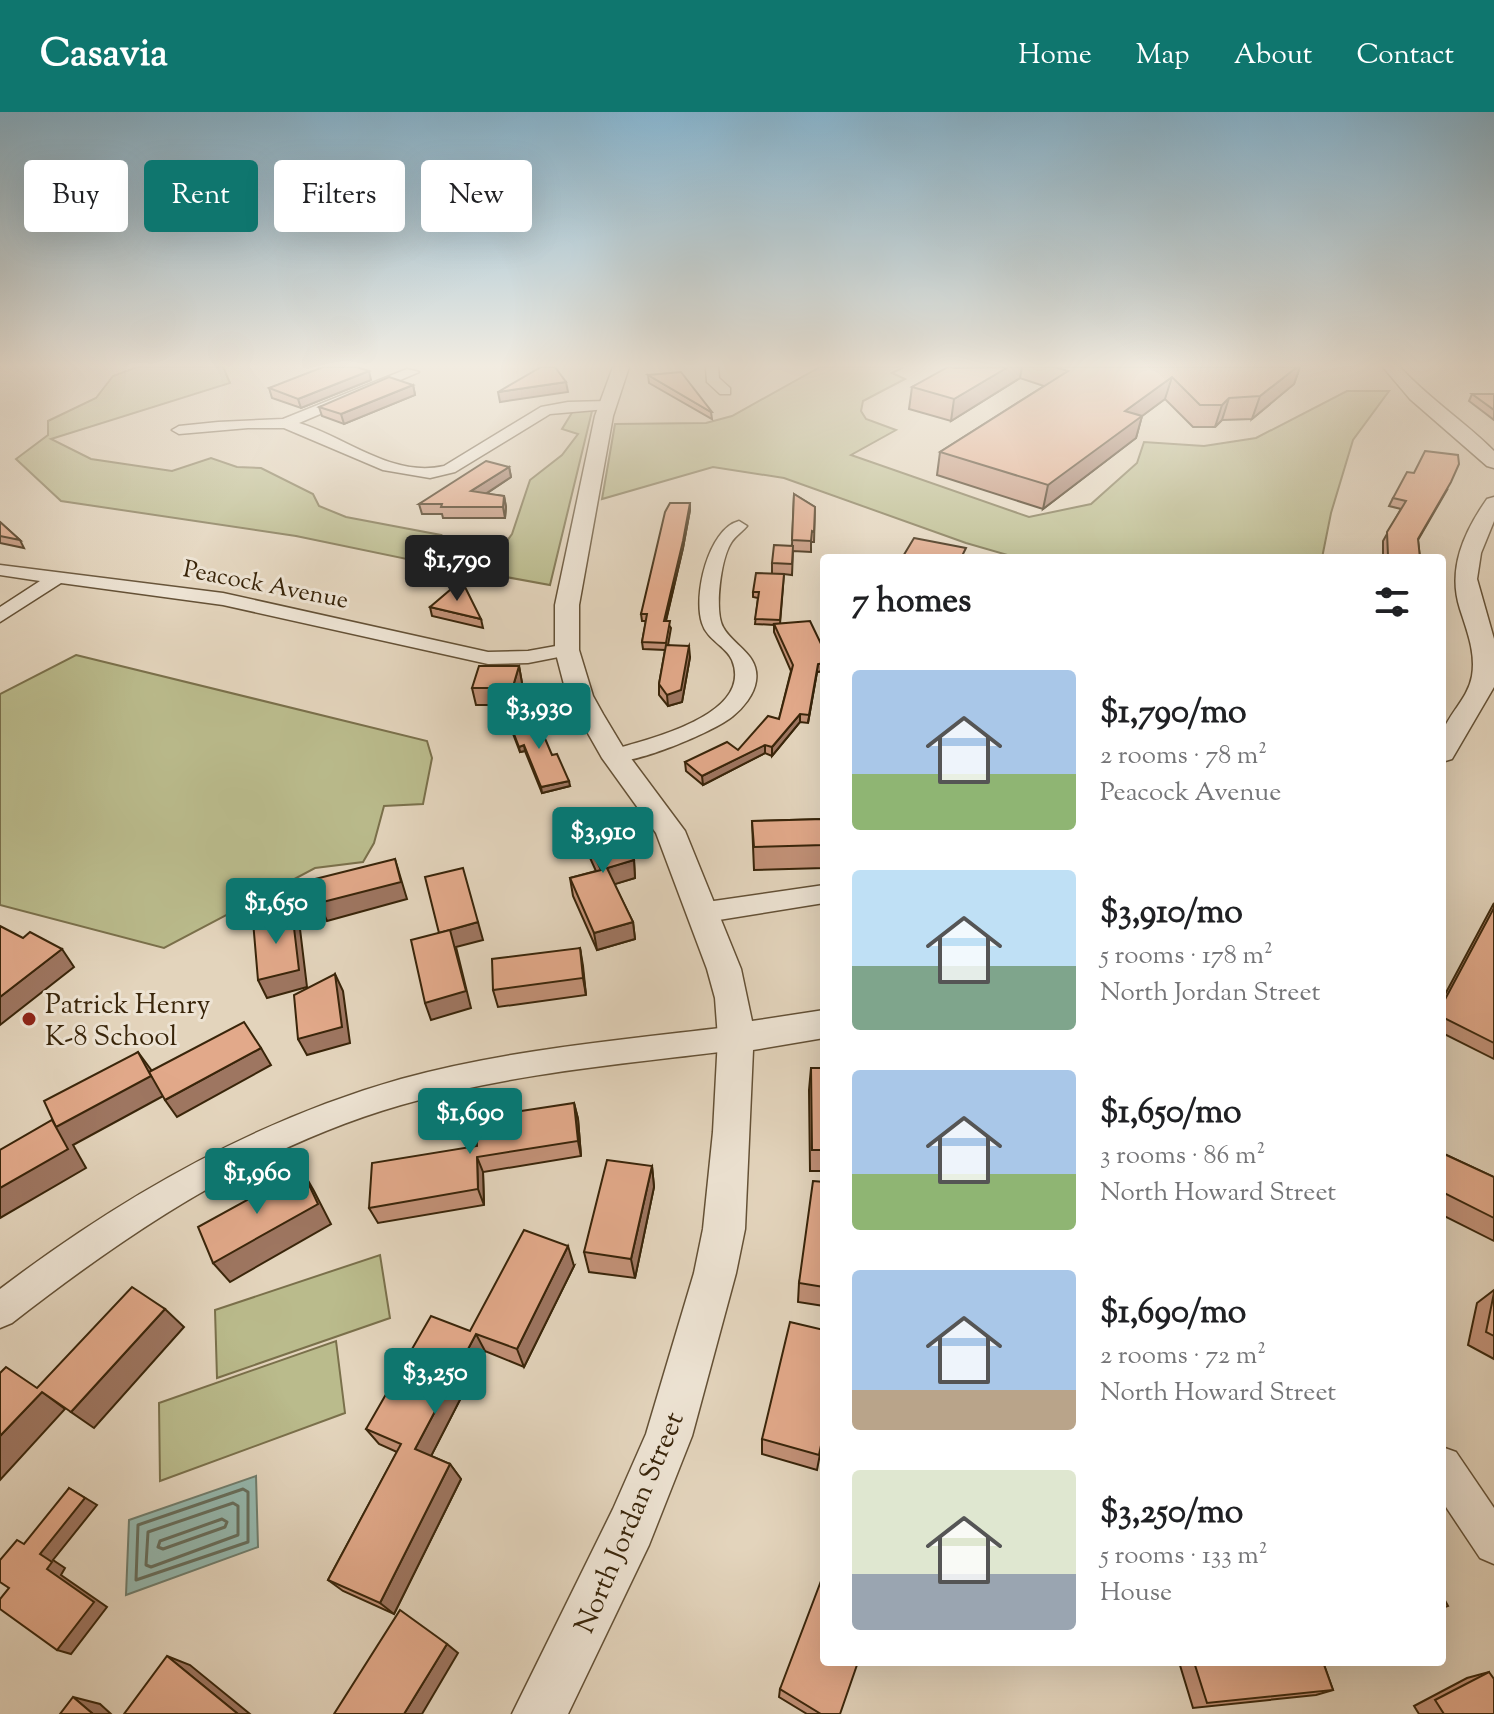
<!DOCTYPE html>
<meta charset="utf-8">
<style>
body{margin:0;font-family:"Sorts Mill Goudy",serif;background:#f6f6f6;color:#202124;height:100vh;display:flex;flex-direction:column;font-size:30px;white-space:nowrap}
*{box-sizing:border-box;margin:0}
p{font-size:26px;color:#757577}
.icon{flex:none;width:44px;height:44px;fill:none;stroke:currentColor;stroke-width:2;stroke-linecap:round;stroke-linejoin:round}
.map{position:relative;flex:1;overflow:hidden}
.drawer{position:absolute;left:820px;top:442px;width:626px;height:1112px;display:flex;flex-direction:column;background:#fff;border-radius:8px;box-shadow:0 8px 32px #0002}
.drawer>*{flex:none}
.hud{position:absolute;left:24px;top:48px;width:676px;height:72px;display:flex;gap:16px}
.price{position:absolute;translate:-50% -68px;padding:0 18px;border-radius:8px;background:#0f766e;color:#fff;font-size:26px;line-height:52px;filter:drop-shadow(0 2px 4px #0008)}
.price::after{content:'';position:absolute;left:50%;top:48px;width:24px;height:18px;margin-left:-12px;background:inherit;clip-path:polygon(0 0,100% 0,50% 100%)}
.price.current{background:#222;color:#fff}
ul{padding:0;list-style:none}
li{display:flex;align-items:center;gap:24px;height:200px;padding:0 32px}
li span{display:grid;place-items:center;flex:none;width:224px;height:160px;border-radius:8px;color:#555}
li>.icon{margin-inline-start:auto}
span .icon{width:96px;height:96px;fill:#fffc;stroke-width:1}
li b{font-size:34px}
h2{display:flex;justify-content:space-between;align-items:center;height:96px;padding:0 32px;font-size:34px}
.pill{padding:0 28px;border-radius:8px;background:#fff;box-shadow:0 8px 32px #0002;font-size:28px;line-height:72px}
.pill.current{background:#0f766e;color:#fff}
header{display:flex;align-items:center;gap:48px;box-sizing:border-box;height:112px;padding:0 40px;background:#0f766e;color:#fff}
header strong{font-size:38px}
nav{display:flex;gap:44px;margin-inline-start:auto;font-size:28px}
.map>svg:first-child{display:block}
.green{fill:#babb8c;stroke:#7a704b;stroke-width:2}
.water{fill:#95b8ae;stroke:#707d6c;stroke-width:2}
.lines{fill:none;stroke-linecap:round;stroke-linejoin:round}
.shore{stroke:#676e5c;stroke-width:3}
.minor-casing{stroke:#645136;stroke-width:3}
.tertiary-casing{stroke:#645136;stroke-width:3}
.minor{fill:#ede3d3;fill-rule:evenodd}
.tertiary{fill:#ede3d3;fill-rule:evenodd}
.wall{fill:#c29177;stroke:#39250a;stroke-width:2}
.shaded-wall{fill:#9e7661;stroke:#39250a;stroke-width:2}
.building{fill:#e2a98a;stroke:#39250a;stroke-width:2}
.poi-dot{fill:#8f2418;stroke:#ede3d3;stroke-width:3}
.labels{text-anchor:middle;stroke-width:6;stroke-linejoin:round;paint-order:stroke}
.far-street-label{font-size:24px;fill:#39250a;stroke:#ede3d3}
.poi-label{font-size:28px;fill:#39250a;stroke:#ede3d3;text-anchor:start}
.street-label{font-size:28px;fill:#39250a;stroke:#ede3d3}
</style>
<header>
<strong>Casavia</strong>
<nav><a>Home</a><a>Map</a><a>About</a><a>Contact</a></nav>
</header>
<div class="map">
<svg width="1494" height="1602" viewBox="0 0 1494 1602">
<rect width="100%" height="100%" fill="#e3d4bc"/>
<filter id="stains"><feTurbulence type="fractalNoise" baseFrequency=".0025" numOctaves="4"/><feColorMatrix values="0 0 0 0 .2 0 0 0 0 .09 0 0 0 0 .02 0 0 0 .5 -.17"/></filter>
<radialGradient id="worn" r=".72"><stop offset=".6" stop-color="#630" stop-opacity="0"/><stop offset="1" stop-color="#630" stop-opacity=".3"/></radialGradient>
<g class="green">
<path d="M137,255h86l7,16 -179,56 40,20 81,12 39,-13 26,9 24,1 52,26 6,12 27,11 95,18 -20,27 -125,-26 -235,-35 -45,-42 32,-24v-14l48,-23 17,-22z"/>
<path d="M820,255h84l-12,6 13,6 -42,22 -2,10 5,8 30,11 -45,25 178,62 62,-13 46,-41 7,-21 60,4 52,-8 91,-47h42l-36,49 -22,73 -9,45h-304l-52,-15 -182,-65 -71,-11 -111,32 13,-75 91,-1 26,-7z"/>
<path d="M573,299h19l-42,174 -66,-12 28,-39 18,-54 32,-25 16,-21 -16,-5z"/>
<path d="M76,543l351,86 5,17 -9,46 -39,2 -10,37 -11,19 -48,6 -151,80 -164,-43v-211z"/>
<path d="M380,1143l10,63 -173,60 -2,-68z"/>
<path d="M336,1229l9,72 -185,68 -1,-78z"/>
</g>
<path class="water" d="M256,1364l2,71 -132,48 3,-75z"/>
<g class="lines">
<g class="shore">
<path d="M243,1377l5,3v50l-112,38 2,-55z"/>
<path d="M233,1391l5,3v29l-87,32 -5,-2 2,-33z"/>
<path d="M222,1407l5,3 -2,5 -62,22 -5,-2 2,-6z"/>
</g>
<defs>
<g id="minor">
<path d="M706,255h12l1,11 11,10v6h-10l-13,-12z"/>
<path d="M407,257l12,3 -120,51c47,14 93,55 145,43l97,-59 27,-5 39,-1 7,4 -7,4 -57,5 -95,58 -25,6 -47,-8 -99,-42h-36l-69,6 -7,-4 7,-4 39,-4 65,-3z"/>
<path d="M739,409l8,5c-5,6 -12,10 -16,17 -10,16 -17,67 -8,84 10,19 37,27 33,54 -2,14 -13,27 -23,35 -19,16 -103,51 -125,45l-3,-5 3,-5c37,-11 147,-35 124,-91 -6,-14 -25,-20 -30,-37 -9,-27 6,-94 37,-102z"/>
<path d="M0,453l223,28 265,59 40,-1 39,-7 10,6 -3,4 -46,9 -40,1 -265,-59 -162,-22 -61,39v-15l40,-26 -40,-6z"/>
<path d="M824,773v18l-124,20 -9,-3 -4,-7 4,-7 9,-3z"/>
<path d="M736,914l10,4 4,8 -4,8 -10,4c-112,14 -226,23 -335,55 -145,42 -271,126 -389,218l-12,5v-39c121,-92 253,-168 401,-210 109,-30 223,-39 335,-53z"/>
<path d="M1442,1335l14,5 38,56v56l-14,-6 -38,-57z"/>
</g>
<g id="tertiary">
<path d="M613,255h16l-16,49 -34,189v45l14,46 10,18 21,35 61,82 56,138 11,52 72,-11v28l-71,12 -8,179 -9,44 -44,163 -43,109 -81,169h-56l101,-205 33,-75 48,-161 9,-44 10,-97 5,-94 -3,-40 -8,-29 -51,-136 -54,-75 -25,-44 -10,-18 -12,-46v-45l40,-189z"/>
<path d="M1383,255h17c28,31 64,54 94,84v17l-7,-2 -77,-67z"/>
<path d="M1494,385v24l-13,32 -4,26 17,60v48l-42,72 -10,3c0,-9 -2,-23 1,-31 8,-20 25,-33 29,-55 4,-23 -5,-45 -12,-67 -13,-40 4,-77 27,-110z"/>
</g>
</defs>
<use href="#minor" class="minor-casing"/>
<use href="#tertiary" class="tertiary-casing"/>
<use href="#minor" class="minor"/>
<use href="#tertiary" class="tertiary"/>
</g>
<g class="wall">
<path d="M956,255h344l-6,17 -42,35 -30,1 -7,7h-22l-28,-28 -23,17 -6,22 -93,71 -106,-34 3,-23 104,-66 -24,-8 -69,43 -42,-12 3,-22z"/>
<path d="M648,263l63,37 1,7 -63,-36z"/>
<path d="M371,268l-70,28 -29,-10 -3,-10z"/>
<path d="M413,273l2,10 -71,29 -22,-8 -3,-9z"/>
<path d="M1472,282h22v26l-25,-19z"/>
<path d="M509,355l2,10 -25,17 18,2 2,11 -1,11h-62l-1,-4h-20l-3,-10z"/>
<path d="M1447,378l-29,50 2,18h-37v-17l18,-32 -12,-3 4,-8z"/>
<path d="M794,382l21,13 -1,35h-3v10l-18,-1 -1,24 -8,-1 -4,50 44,26v21l-7,1 -9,51 -8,-1 -28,34 -7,-3 -62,32 -17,-14 -1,-9 53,-12 41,-31 12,-48 -17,-39v-7l-19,-1 3,-26 -5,-1v-5l19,-18v-11l20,-18z"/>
<path d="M690,398l-7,38 -17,73 5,7 -3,17 22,12 -8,45 -14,4 -9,-11v-11l6,-34 -22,-1 -1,-7 4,-21h-4l-1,-7z"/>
<path d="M0,410l20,18 4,8 -24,-5z"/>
<path d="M430,495l51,12 2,9 -51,-12z"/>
<path d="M519,554l3,17 -10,38 40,34 18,31 -28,7 -17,-42 -5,1 -18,-47h-26l-4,-17z"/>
<path d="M824,704v52l-70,2 -2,-49 72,-2z"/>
<path d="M578,709l56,39 1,18 -21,6 19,38 2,17 -38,11 -24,-54 -3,-18 26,-7 -15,-33z"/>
<path d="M1494,791v156l-52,-26v-33z"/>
<path d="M580,836l6,47 -88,12 -5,-17z"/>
<path d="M811,956h13v103h-14l-1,-81z"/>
<path d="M574,991l4,16 3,37 -98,16 1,33 -106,18 -9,-15 108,-62z"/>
<path d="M1442,1041l52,24v64l-52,-26z"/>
<path d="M652,1054l2,21 -19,91 -46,-6 -5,-20z"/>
<path d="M824,1070v124l-26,-4 1,-19z"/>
<path d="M574,1154l-50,101 -39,-16 -54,105 19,8 11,15 -67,135 -51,-23 -15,-11 69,-128 -18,-8 -13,-15 104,-98z"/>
<path d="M1494,1178v69l-26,-14 9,-42z"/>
<path d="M824,1321l-7,37 -55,-16v-15z"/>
<path d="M1179,1550h144l10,28 -17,5 -123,13z"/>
<path d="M1489,1560l5,42h-75l-5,-8 53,-28z"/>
<path d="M780,1577l60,25h-33l-28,-17z"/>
</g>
<g class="shaded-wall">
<path d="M1008,255h14l-2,11 -69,43 3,-22z"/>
<path d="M1297,255h3l-6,17 -42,35 8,-23z"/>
<path d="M369,259l2,9 -70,28 -3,-9z"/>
<path d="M1172,265l-7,22 -23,17 -6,22 -93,71 5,-24 77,-74z"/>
<path d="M566,270l2,10 -68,10 -2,-10z"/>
<path d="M413,273l2,10 -71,29 -3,-10z"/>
<path d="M1229,286l-7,22 -7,7 7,-22z"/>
<path d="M509,355l2,10 -38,25 -2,-11z"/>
<path d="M504,384l2,11 -1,11 -2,-11z"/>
<path d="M690,391v7l-7,38 -19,80v-7z"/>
<path d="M689,534l1,11 -8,45 -14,4 -1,-11z"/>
<path d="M824,551v8l-7,1 -9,51 10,-59z"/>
<path d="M519,554l3,17 -12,42 -4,-15z"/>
<path d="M800,602v8l-28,34v-9z"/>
<path d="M524,633l1,6 -5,1 -1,-5z"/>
<path d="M765,633v8l-62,32 -1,-9z"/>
<path d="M569,669l1,5 -28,7 -1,-6z"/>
<path d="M395,747l12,40 -80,22 -8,-18z"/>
<path d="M634,748l1,18 -26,8 -2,-18z"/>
<path d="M292,799l8,18 7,58 -40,11 -9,-18z"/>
<path d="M478,810l5,18 -27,7 15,61 -40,12 -6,-17 14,-70z"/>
<path d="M633,810l2,17 -38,11 -3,-17z"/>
<path d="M580,836l3,18 3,29 -3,-17z"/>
<path d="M62,837l12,18 -74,58v-28z"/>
<path d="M335,862l8,17 7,52 -43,12 -9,-16z"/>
<path d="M261,936l10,17 -94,52 -12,-17z"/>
<path d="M138,940l14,19 13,24 -92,50 13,23 -86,50v-30l52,-68z"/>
<path d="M574,991l4,16 3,37 -3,-15z"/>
<path d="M477,1045l6,15 1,33 -6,-16z"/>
<path d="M652,1054l2,21 -19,91 -4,-19z"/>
<path d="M302,1058l12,21 17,33 -101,58 -17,-19z"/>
<path d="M568,1134l6,20 -50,101 -7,-18z"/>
<path d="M165,1197l19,18 -90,101 -23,-16z"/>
<path d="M476,1222l9,17 -58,113 -12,-15z"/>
<path d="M42,1280l23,17 -65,71v-44z"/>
<path d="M450,1352l11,15 -67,135 -14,-11z"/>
<path d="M69,1376l28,17 -44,55 12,8 -4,7 46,32 -36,47 -14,-4 -17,-96z"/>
<path d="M447,1532l11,9 -36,61h-18z"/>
<path d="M167,1544l23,9 60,49h-12z"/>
<path d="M73,1585l27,7 11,10h-18z"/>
</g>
<g class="building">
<path d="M323,255h34l12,4 -71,28 -29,-11z"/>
<path d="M541,255h14l11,15 -68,10z"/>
<path d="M948,255l6,1 54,-1 -54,32 -42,-12z"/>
<path d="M1055,255h242l-37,29 -31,2 -7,7h-22l-28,-28 -47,34 17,5 -94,69 -108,-33 128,-81z"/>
<path d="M681,260l31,40h-1l-63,-37z"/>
<path d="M389,265l24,8 -72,29 -22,-7z"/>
<path d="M1472,282h22v16z"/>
<path d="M1425,339l33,4 1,9 -8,18 -33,57 2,19h-25l-7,-2 -1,-24 19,-31 -13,-3 14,-26 7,1z"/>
<path d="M486,349l23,6 -38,24 33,5 -1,11h-62l1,-3h-23z"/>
<path d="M794,382l21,13 -1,25 -2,-1 -1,10 -19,-1z"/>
<path d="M670,391h20l-7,38 -19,80h6l-4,22 -24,-1 5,-28h-6l24,-102z"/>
<path d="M0,410l20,18 -20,-4z"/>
<path d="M914,426l52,10 -5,10h-59z"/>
<path d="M774,433l19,1 -1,18 -20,-1z"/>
<path d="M756,461l28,1 -4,46 -25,-1 4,-27h-6z"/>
<path d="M465,475l16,32 -51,-12 20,-17z"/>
<path d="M810,509l14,29v13l-6,1 -9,51 -9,-1 -28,33 -7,-2 -63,31 -17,-14 42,-20 11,8 30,-34 11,3 14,-54 -19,-41z"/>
<path d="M666,533l23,1 -8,44 -14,5 -8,-11z"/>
<path d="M479,554h40l-13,44 -8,-22h-26z"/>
<path d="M535,603l17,40 5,-1 12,27 -28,6 -17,-42 -5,2 -10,-26z"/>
<path d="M609,700l25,48 -27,8 26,54 -39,11 -24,-55 31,-8 -23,-49z"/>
<path d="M824,707v26l-70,2 -2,-26z"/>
<path d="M395,747l6,23 -82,21 -4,-24z"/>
<path d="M463,756l15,54 -39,11 -14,-56z"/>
<path d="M1494,796v135l-52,-26v-12z"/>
<path d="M292,799l7,59 -41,10 -5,-59z"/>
<path d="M0,814l23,12 7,-6 32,17 -62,48z"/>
<path d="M450,818l16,61 -41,12 -14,-63z"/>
<path d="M580,836l3,30 -90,12 -1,-31z"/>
<path d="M335,862l7,53 -44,12 -4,-44z"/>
<path d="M244,910l17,26 -96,52 -16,-28z"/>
<path d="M138,940l13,24 -95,51 -12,-26z"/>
<path d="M811,956h13v82h-12z"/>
<path d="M574,991l4,38 -101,16 1,32 -109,19 3,-45 105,-17 -1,-28z"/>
<path d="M52,1008l16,29 -68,39v-38z"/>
<path d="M1442,1041l52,24v41l-52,-26z"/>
<path d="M607,1048l45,6 -21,93 -47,-7z"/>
<path d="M302,1058l16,34 -105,59 -15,-36z"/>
<path d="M813,1069l11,1v105l-25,-4z"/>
<path d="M524,1118l44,16 -51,103 -41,-15 -61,115 35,15 -70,139 -52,-23 73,-136 -35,-15 65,-113 39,15z"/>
<path d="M132,1175l33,22 -94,103 -29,-20 -42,44v-63l6,-6 31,21z"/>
<path d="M1494,1181v43l-8,-4z"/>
<path d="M790,1210l34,8v101l-5,24 -57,-16z"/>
<path d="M69,1376l16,10 -45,56 12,8 -5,7 47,33 -37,48 -57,-41v-10l9,-11 -9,-6v-22l17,-20 7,4z"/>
<path d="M824,1461v89h34l-18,52h-19l-41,-25z"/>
<path d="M1442,1483l6,11 -6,2z"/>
<path d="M400,1498l47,34 -43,70h-70z"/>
<path d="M167,1544l71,58h-114z"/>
<path d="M1194,1550h129l10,28 -126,13z"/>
<path d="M1489,1560l5,7v35h-50l-9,-14z"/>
<path d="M73,1585l20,17h-33z"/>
</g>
<linearGradient id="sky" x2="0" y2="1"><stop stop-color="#87b6d1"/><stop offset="0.53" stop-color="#f2ece1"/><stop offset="1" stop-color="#f2ece1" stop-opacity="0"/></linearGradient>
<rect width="1494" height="479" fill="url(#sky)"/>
<circle class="poi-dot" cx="29" cy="907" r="8"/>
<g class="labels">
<g class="far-street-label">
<text transform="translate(266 472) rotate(11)" y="8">Peacock Avenue</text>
</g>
<g class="poi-label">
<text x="45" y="901">Patrick Henry<tspan x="45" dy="32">K-8 School</tspan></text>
</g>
<g class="street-label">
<text transform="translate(628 1410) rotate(-67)" y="10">North Jordan Street</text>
</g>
</g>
<rect width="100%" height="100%" filter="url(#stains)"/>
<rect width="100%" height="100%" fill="url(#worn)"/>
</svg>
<b class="price current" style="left:457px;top:491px">$1,790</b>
<b class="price" style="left:539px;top:639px">$3,930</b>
<b class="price" style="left:603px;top:763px">$3,910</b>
<b class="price" style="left:276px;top:834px">$1,650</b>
<b class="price" style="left:470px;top:1044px">$1,690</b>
<b class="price" style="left:257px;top:1104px">$1,960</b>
<b class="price" style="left:435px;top:1304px">$3,250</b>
<div class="hud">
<a class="pill">Buy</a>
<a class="pill current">Rent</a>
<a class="pill">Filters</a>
<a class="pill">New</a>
</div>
<section class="drawer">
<h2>7 homes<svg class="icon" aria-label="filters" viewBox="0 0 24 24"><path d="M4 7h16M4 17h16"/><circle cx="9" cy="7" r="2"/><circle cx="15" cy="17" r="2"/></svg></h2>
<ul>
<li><span style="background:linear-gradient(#a9c7e8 65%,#8fb573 0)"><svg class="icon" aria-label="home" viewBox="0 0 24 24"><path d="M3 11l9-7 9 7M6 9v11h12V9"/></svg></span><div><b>$1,790/mo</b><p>2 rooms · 78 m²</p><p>Peacock Avenue</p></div></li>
<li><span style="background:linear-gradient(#bfe0f5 60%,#7fa58c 0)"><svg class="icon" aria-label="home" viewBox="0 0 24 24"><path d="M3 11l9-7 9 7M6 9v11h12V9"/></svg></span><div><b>$3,910/mo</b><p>5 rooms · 178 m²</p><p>North Jordan Street</p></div></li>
<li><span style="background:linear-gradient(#a9c7e8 65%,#8fb573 0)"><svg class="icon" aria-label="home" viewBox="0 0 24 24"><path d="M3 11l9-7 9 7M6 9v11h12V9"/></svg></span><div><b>$1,650/mo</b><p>3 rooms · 86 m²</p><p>North Howard Street</p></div></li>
<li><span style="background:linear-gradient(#a9c7e8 75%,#b9a48a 0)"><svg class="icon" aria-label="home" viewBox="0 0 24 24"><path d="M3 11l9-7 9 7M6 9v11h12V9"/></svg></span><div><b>$1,690/mo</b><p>2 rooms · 72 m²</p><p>North Howard Street</p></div></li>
<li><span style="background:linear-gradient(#dfe7d0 65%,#9aa5b1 0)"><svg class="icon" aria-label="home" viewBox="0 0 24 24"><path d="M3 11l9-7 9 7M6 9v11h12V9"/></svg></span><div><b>$3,250/mo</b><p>5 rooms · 133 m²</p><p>House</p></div></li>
</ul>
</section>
</div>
